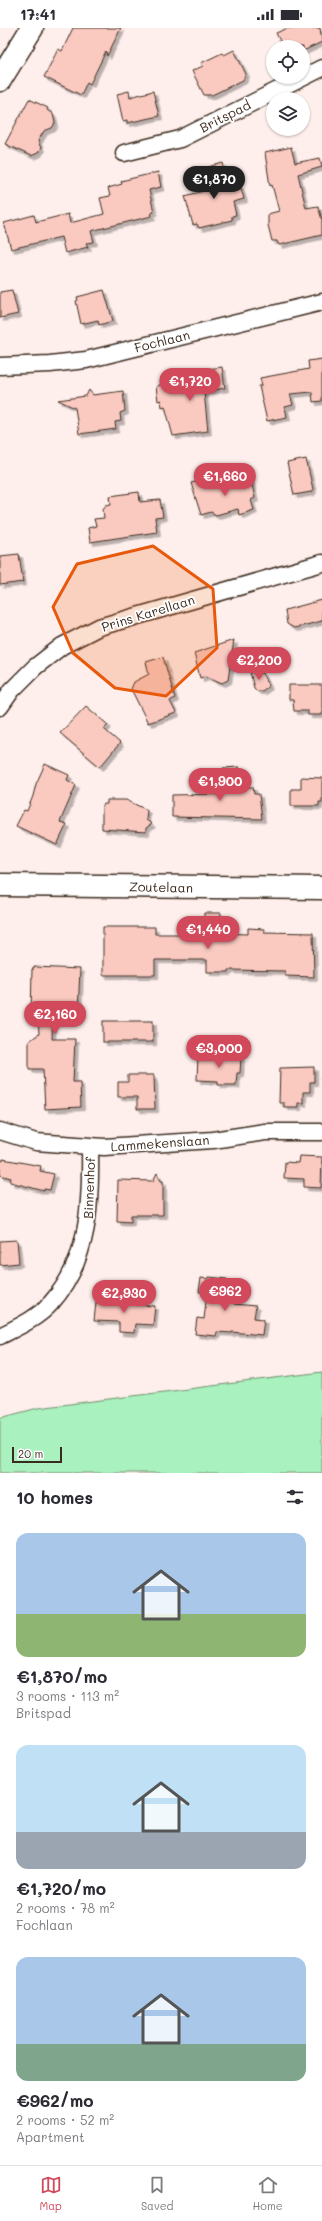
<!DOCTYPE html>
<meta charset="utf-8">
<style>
body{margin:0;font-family:Mali,sans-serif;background:#f2f2f3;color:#2b2b33;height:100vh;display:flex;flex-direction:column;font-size:15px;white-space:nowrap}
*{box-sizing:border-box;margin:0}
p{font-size:13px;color:#7c7c81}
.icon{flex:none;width:22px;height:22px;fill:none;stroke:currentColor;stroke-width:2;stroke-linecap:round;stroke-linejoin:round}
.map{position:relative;height:1445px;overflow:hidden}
.sheet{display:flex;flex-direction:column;background:#fff;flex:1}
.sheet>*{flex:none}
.tools{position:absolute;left:266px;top:12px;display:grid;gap:8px}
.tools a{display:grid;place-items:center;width:44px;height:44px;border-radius:50%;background:#fff;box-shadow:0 1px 3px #0004;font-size:20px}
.scale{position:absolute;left:12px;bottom:10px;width:50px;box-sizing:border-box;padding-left:4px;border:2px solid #3b2a1e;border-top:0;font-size:11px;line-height:14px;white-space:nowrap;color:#3b2a1e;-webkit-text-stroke:3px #fff;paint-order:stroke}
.price{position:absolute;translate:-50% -34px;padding:0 9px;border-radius:14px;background:#d1495b;color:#fff;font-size:13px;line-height:26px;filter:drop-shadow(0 1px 2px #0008)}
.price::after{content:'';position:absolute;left:50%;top:24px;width:12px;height:9px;margin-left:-6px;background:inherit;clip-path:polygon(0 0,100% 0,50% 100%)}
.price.current{background:#222;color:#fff}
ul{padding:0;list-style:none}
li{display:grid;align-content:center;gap:8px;height:212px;padding:0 16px}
li span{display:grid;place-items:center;height:124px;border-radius:12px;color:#555}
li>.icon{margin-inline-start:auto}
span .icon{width:72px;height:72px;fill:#fffc;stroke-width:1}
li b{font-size:17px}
h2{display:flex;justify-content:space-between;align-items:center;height:48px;padding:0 16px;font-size:17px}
.status{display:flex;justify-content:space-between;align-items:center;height:28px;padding:0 20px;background:#fff;direction:ltr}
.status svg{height:11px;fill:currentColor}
.menu{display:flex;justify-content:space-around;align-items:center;height:56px;border-top:1px solid #e1e1e2;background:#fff;font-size:11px;color:#7c7c81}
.menu a{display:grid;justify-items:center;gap:2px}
.menu .current{color:#d1495b}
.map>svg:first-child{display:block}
.grass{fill:#a9f1be;stroke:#728e6e}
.building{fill:#facac1;stroke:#3b2a1e;filter:url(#shadow)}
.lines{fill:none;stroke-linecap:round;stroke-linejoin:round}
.street-casing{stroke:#3b2a1e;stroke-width:19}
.secondary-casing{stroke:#3b2a1e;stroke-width:25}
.street{stroke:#fff;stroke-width:16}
.secondary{stroke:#fff;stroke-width:22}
.marked{fill:#e8590c;fill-opacity:0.2;stroke:#e8590c;stroke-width:3;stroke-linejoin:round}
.labels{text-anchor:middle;stroke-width:3.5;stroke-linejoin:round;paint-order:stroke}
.street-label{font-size:13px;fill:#3b2a1e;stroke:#fff}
</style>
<div class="status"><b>17:41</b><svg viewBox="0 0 49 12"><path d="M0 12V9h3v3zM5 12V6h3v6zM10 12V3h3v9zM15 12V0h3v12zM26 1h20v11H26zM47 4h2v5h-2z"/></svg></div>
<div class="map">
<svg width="322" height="1445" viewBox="0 0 322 1445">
<defs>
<filter id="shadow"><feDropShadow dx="3.5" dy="3.5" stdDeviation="0" flood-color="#0004"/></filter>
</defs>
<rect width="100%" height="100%" fill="#feefec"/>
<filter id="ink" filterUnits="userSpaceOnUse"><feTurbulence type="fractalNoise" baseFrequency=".025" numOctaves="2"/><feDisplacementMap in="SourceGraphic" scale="8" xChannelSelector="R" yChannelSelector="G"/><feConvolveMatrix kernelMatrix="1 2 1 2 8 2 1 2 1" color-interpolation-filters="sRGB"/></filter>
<g filter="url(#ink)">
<path class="grass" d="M322,1344v101h-322v-55l38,-10z"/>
<g class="building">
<path d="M73,0h48l-14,28 -1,-5 -16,33 -3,-2 -6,13 -37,-18 14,-28 4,2z"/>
<path d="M288,0h32l2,14 -19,9v-4h-20l-7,-14z"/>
<path d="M234,22l12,24 -3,6 -31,15h-8l-12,-24 11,-5 -2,-3 21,-10 2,2z"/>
<path d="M129,63l1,6 23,-6 6,25 -32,7v-3l-4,1 -6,-27z"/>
<path d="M29,71l19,9 -1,2 6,4 2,9 -3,5 -8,3 -6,10 3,7 -3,5 -7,3 -26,-12z"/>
<path d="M291,119l4,16 25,-5 2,9 -24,7 8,34 12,-2 4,14v15l-43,10 -2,-4h-5l-4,-16v-11l11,-3 -7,-26 -2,1 -5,-33z"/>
<path d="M223,135l6,24 11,-2 4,14 -11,3 3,13 -4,1v4l-33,8 -2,-4 -4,1 -8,-29 26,-7 -6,-21z"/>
<path d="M158,144l3,15 -12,3 5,22 -3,1 1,3 -61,15 3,11 -8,1 2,4 -23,6 -4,-16 -50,12 -7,-26 30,-8 2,7 32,-8 2,9 34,-9 -4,-16 10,-2 -2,-8 14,-4 -1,-3z"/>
<path d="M12,262l6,24 -18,4v-26z"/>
<path d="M104,262l9,31 -14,4 -1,-5 -17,4 -5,-23 2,-1 -1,-3z"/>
<path d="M322,331v42l-9,1 -1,-10 -22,2 3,11 -8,2 2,10 -20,4 -8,-35h3l-2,-8 49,-9 -1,-8z"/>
<path d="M222,339l3,21 -21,4 4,39 -35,5 -8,-30 -3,1 -1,-7 -3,1 -2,-14 9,-5 18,10v-12l26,-7 -1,-4z"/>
<path d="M89,362l4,5 30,-4 2,20 -5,2 1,8 -6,1 1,7 -37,5 -4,-26 -17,-8 28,-4z"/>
<path d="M306,431l7,30 -2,3 -17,3 -7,-32z"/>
<path d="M250,448l5,22 -4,2 3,10 -15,5 -1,-6 -22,6 -5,-3 -10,3 -10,-32 13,-3 1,5 13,-4 1,4z"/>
<path d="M139,464l1,10 20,-2 3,17 -8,1 2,14 -67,10 -2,-14 8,-2 -2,-7 10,-1 -1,-9 3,-4 5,-1 -1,-8z"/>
<path d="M19,526l4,28 -23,3v-29z"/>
<path d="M322,572v21l-28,7 -7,-4 -2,-14z"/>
<path d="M234,612l-6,40 -6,3 -16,-7 -6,2 -6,-25z"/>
<path d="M163,629l12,41 -5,3 6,12 -28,10 -17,-34 3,-7 15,-8 -3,-12z"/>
<path d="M250,644l13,1 6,13 -7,5h-5l-3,-3z"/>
<path d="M289,657h33v30h-14v-4h-14l-1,-11h-4z"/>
<path d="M86,678l22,19 -4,4 16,14 -20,24 -40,-34z"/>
<path d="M45,736l24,11 -2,5 9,5 -16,37 7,2 -10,21 -41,-19 8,-16 3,1 6,-15 3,-12z"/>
<path d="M239,739l-1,20h15l1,7h5l3,25 -90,-2v-22l51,-1v-26z"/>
<path d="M301,749l21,1v24h-3v4h-28v-17h10z"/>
<path d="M107,772h19l21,10 -1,10 6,4 -6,4v4l-44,-3v-21l2,-4h3z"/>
<path d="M204,885h17v20l27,1v-6l16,1v3l49,1 1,44 -29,-1v-5l-57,-1v2h-21v-12h-52v15h-52v-48h52v7h49z"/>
<path d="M34,939l46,2 -2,44 -25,-2 -1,28h23l-2,43h7l1,25 -36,2 -2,-40h-14v-28l10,-7 -1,-19h-7l1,-46h2z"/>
<rect x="103" y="993" width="50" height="21"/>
<path d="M211,1026l26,1v2h4l-1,16h-3l-1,12h-18v-4l-21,-1 1,-25 13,1z"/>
<path d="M314,1039v15h-4v10h-7v11h-5v4h-14v-4h-5l1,-35z"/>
<path d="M128,1047h26l1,34h-18v-12h-19v-15h10z"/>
<path d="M299,1128l23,1 -1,31 -17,-1v-8l-20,-1 1,-16 13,1z"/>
<path d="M3,1131l38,7 -1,5 14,3 -4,16 -6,-1v2l-34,-9 1,-4 -11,-3v-15l3,1z"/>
<path d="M157,1145l4,8h2v34h-32v7l-14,-1 1,-41 35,1z"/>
<path d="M17,1212l2,23 -19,2v-24z"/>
<path d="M209,1249l18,2 -2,20 10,1 -1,4 22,2 -2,12 10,1 -2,16 -30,-3v1l-15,-1 -1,4 -21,-2 2,-16 7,1 3,-27h-8l2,-14 7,1z"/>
<path d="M109,1269l15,2v5l31,2 -2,19 -18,-1 -1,9 -15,-1v-10l-25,-1 2,-19 13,1z"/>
</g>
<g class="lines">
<defs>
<g id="street">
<path d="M124,125l56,-14 142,-71"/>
<path d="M0,338l50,-2 36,-4 236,-58"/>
<path d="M0,679l12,-17 23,-23 27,-21 37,-19 223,-64"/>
<path d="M0,1103l36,11 68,5 109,-7 52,-8h57"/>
<path d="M0,1308c18,-9 38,-18 51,-33 39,-43 40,-102 39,-156"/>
</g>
<g id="secondary">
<path d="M0,52l32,-52"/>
<path d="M0,857l322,3"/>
</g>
</defs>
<use href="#street" class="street-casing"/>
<use href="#secondary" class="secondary-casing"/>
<use href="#street" class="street"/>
<use href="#secondary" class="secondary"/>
</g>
</g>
<path class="marked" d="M153,518l60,43 4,59 -51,48 -51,-8 -42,-35 -20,-46 24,-43z"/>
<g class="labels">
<g class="street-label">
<text transform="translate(225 88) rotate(-27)" y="5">Britspad</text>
<text transform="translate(162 313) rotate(-14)" y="5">Fochlaan</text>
<text transform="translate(148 585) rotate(-17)" y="5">Prins Karellaan</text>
<text transform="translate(161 859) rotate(1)" y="5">Zoutelaan</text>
<text transform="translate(160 1115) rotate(-4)" y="5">Lammekenslaan</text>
<text transform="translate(89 1160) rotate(-88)" y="5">Binnenhof</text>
</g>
</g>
</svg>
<div class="tools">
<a><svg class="icon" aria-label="locate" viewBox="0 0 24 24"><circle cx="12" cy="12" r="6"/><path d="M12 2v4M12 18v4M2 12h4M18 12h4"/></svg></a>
<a><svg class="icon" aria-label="layers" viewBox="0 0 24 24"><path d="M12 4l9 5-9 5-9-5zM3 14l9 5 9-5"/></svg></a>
</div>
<div class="scale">20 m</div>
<b class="price current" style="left:214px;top:172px">€1,870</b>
<b class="price" style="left:190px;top:374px">€1,720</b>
<b class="price" style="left:225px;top:469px">€1,660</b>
<b class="price" style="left:259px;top:653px">€2,200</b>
<b class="price" style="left:220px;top:774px">€1,900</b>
<b class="price" style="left:208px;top:922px">€1,440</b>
<b class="price" style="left:55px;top:1007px">€2,160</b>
<b class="price" style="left:219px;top:1041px">€3,000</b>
<b class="price" style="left:225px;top:1284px">€962</b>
<b class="price" style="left:124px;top:1286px">€2,930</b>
</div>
<section class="sheet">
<h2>10 homes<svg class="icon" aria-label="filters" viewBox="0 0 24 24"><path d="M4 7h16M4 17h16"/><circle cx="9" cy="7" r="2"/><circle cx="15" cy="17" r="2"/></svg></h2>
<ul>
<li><span style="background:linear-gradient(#a9c7e8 65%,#8fb573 0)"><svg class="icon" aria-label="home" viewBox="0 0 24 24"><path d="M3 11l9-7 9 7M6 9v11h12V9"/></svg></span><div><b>€1,870/mo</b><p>3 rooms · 113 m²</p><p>Britspad</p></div></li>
<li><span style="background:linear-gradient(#bfe0f5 70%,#9aa5b1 0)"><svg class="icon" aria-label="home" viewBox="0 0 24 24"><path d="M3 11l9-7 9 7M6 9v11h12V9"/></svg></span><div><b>€1,720/mo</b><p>2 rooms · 78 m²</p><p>Fochlaan</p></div></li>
<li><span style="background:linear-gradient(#a9c7e8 70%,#7fa58c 0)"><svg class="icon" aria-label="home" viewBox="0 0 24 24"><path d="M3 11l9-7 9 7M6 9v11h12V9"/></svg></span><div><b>€962/mo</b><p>2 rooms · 52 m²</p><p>Apartment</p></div></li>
</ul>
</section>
<nav class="menu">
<a class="current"><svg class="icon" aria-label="map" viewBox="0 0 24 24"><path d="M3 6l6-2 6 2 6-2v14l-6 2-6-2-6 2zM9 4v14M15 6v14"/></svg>Map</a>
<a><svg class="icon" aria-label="saved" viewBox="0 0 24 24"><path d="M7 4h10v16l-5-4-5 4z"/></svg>Saved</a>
<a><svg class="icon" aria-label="home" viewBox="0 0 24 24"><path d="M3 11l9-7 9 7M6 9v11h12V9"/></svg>Home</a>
</nav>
